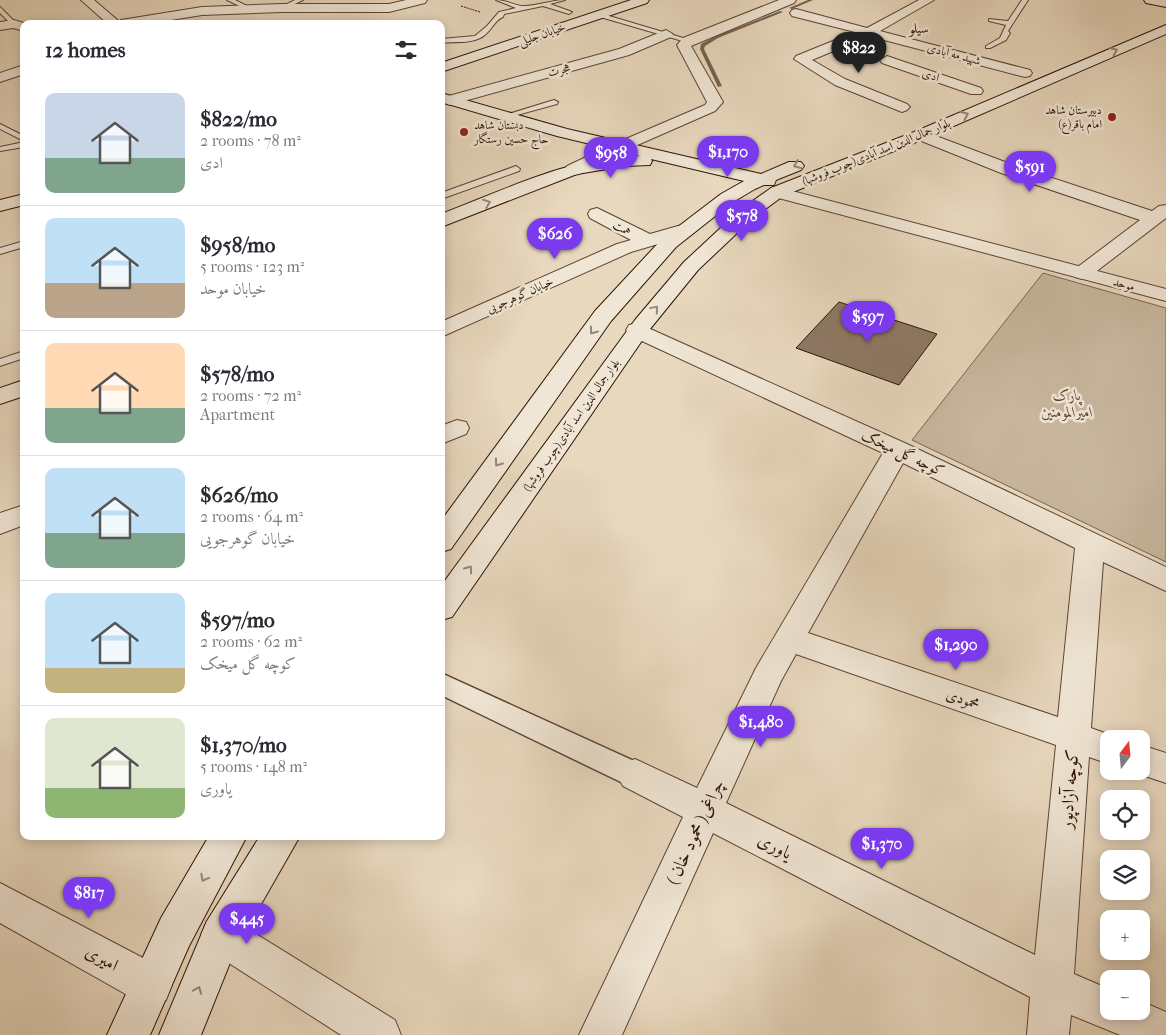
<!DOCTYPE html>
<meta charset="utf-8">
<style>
body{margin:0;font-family:"IM FELL French Canon",Amiri,serif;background:#f2f2f3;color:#2b2b33;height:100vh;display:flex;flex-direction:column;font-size:19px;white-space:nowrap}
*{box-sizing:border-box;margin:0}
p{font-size:16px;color:#7c7c81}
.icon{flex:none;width:28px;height:28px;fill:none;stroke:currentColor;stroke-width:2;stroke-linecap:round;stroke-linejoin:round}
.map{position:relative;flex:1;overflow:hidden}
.drawer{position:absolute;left:20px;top:20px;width:425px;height:820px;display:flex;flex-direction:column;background:#fff;border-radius:10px;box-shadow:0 2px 12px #0003}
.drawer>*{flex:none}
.needle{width:32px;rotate:16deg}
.buttons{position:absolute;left:1100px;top:730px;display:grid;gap:10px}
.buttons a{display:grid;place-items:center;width:50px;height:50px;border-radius:10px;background:#fff;box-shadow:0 2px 12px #0003;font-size:25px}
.price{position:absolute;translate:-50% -42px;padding:0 11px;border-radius:18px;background:#7c3aed;color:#fff;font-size:16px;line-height:32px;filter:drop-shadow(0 1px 2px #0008)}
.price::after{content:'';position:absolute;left:50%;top:30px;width:15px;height:11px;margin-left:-8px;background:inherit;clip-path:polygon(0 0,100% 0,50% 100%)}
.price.active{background:#222;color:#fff}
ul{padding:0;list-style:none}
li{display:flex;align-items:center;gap:15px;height:125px;padding:0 25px}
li+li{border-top:1px solid #e1e1e2}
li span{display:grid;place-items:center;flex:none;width:140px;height:100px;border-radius:10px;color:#555}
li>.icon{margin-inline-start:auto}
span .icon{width:60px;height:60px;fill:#fffc;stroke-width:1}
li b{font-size:21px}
h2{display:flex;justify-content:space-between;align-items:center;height:60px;padding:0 25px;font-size:21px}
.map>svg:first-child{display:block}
.green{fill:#c8b79e;stroke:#7a6551}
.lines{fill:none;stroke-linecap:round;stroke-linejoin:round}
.stream{fill:#77614e;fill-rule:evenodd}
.building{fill:#8e7965;stroke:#2d1304}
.service-casing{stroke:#5c4432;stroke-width:2}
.pedestrian-casing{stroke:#5c4432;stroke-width:3}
.minor-casing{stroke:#5c4432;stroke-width:2}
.tertiary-casing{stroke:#5c4432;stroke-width:2}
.secondary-casing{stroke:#2d1304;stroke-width:2}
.path{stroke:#2d1304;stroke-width:1;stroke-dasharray:2 1;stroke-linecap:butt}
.service{fill:#f0e6d5;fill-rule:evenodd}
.pedestrian{fill:#f0e6d5;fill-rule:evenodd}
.minor{fill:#f0e6d5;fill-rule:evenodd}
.tertiary{fill:#f0e6d5;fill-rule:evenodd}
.secondary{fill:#f0e6d5;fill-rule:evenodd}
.oneway{stroke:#988777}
.poi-dot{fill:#8f2418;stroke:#f0e6d5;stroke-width:2}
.labels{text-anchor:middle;stroke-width:5;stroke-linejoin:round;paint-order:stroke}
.far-street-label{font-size:12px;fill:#2d1304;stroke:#f0e6d5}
.far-poi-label{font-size:12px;fill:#2d1304;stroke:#f0e6d5;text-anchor:end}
.far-neighbourhood-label{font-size:14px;fill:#2d1304;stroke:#f0e6d5}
.park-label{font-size:15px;font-style:italic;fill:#5c4432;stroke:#f0e6d5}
.street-label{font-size:15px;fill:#2d1304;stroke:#f0e6d5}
.near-street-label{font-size:18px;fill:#2d1304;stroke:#f0e6d5}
</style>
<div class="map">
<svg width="1166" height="1035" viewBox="0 0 1166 1035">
<rect width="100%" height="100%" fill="#e8d8be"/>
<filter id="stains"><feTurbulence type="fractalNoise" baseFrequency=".004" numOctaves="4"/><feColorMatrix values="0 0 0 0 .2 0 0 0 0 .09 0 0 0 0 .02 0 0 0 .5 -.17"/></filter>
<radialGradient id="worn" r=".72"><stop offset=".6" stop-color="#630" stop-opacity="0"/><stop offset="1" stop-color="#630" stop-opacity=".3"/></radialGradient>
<path class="green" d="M1043,273l123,35v254l-254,-122z"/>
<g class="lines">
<g class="stream">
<path d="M808,0h5l-21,9 -3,-1z"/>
<path d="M780,11l3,1 -65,26 -13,8 -1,3 18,37 -4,1 -18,-38 1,-5 15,-8z"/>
</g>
</g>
<path class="building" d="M839,302l98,32 -38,51 -103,-37z"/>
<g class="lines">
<defs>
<g id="service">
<path d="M227,0h8l18,9 -5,1z"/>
<path d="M295,0h8l-19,9 -5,-1z"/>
<path d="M496,0c10,0 19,6 28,6 14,0 27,-6 41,-6l-15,4 22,8 -3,2 -26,-8 -39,8 -1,3c-9,3 -13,17 -23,21 -11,6 -26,3 -39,5v-4l34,-3 12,-10 12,-14 17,-4z"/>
<path d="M1022,0h6l-20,31 2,2 -4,7 -16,8h-4v-2l14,-8 6,-13 -17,-4v-2l19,2z"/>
<path d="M0,7l16,16v2h-4l-12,-12z"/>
<path d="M599,13l91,27 1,1 -5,1 -89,-26 -1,-1z"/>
<path d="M554,100l4,2 -1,2 -51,14 -4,-2z"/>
<path d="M0,124l24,12v5l-24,-12z"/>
<path d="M24,142v5l-24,4v-4z"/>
<path d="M516,166l4,3 -1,2 -78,28v-6z"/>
<path d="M24,241v6l-24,7v-6z"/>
<path d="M24,351v7l-24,8v-7z"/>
</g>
<path id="pedestrian" d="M441,673l204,93 4,9 -4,9 -10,3 -10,-3 -184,-89z"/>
<g id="minor">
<path d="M406,0h21l-2,3 -36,9h-107l-80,3 -56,9h-31l6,-4 81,-13 80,-3h107z"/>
<path d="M779,0h17l-2,3 -103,43 32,56 -8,9 -89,39 -47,24 -6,1 -6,-1 -3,-4 3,-4 47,-22 91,-39 2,-3 -30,-57 6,-7z"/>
<path d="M919,0h15l-54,31 150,39 2,3 -2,3 -5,1 -156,-41 -57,24 33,19 62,25 3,3 -3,3 -5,2 -67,-27 -41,-26 2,-3 59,-24 -63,-16 -2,-3 2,-3 4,-1 71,19z"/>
<path d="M14,20l13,4h-3v7l-11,-3 -13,2v-8z"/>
<path d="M666,30l7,4 -2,3 -42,18 -179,50 -5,-2 -3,-3 3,-3 174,-48z"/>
<path d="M887,56l94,32 2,3 -2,3h-10l-89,-31 -2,-3z"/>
<path d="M24,65v9l-24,8v-9z"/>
<path d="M920,130l93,35 139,46 7,-5 7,-1v13l-77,59 -7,2 -7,-2 -3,-4 3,-4 65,-49 -139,-47 -87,-35 -2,-3 2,-3z"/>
<path d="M597,208l53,26 35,-10 7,2 2,4 -2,4 -61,18 -190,85v-15l176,-78 14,-4 -41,-22 -2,-4 2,-4z"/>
<path d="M637,323l270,121 259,123v24l-63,-29 -12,166 30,11h-12v25l-20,-7 -15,217 35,15v22h32v-10l25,11v23h-46l-49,-20 -2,20h-42l3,-38 -317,-164 -91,202h-43l104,-218 -60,-31 -6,-11 6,-11 12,-5 62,29 59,-120 127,-215 -254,-118 -3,-5 3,-5zM903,463l172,85 -17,169 -250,-84zM796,654l260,91 -21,210 -309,-152 55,-122z"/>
<path d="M457,420l9,2 3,6 -3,6 -25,10v-18z"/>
<path d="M24,505v20l-24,9v-21z"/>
<path d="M1141,745l25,8v30l-36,-12h11z"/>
<path d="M0,883l166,87 6,15 -6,15 -15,6 -15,-6 -136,-77z"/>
<path d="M221,915l14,6 160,99 6,15h-60l-134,-86 -6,-14 6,-14z"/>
</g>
<g id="tertiary">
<path d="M81,0h13l28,24h-14z"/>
<path d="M777,187l389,102v12l-395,-105 -3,-4 3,-4z"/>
</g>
<g id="secondary">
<path d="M631,0h18l-2,3 -206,69v-9z"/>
<path d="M1144,0h22v7l-20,-4z"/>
<path d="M1166,25v9l-240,104 -143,58 -30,22 -55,52 -48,59 -198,288 -11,3v-34l194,-266 49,-58 56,-52 31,-22 143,-56z"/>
<path d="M441,93l126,36 194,45 28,-12h12l3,4 -3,4 -25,10 -2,5h-10l-9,4 -22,13 -57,45 -65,74 -160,228 -10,3v-31l154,-210 67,-72 59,-45 23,-13 -93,-22 1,2 -2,4 -25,1 -48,8 -136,53v-13c64,-24 130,-58 199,-58l-83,-20 -116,-34z"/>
<path d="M24,194v11l-24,6v-11z"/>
<path d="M24,380v16l-24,8v-16z"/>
<path d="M209,836h38l-58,110 -39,89h-43l54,-117z"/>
<path d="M260,836h40l-64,112 -35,87h-42l48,-114z"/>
</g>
</defs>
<use href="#service" class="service-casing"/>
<use href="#pedestrian" class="pedestrian-casing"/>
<use href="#minor" class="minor-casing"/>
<use href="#tertiary" class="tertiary-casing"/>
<use href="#secondary" class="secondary-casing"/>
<path class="path" d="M461,6l19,6"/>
<use href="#service" class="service"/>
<use href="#pedestrian" class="pedestrian"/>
<use href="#minor" class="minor"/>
<use href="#tertiary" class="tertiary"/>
<use href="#secondary" class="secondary"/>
</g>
<defs><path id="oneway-chevron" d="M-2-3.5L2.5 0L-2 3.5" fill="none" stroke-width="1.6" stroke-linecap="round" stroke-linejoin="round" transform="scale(1.25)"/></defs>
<g class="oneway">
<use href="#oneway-chevron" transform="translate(1114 51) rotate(-23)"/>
<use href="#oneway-chevron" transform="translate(965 115) rotate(-23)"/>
<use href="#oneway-chevron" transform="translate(797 165) rotate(157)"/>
<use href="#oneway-chevron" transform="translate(487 203) rotate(-21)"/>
<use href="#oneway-chevron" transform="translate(655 309) rotate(-50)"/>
<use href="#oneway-chevron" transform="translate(593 331) rotate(126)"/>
<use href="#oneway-chevron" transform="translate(498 463) rotate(126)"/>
<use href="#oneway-chevron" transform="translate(469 569) rotate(-55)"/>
<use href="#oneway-chevron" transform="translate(204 878) rotate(118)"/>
<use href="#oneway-chevron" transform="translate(198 990) rotate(-68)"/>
</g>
<g class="poi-dot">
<circle cx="1112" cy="117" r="5"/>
<circle cx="464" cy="132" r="5"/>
</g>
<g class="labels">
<g class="far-street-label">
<text transform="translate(542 34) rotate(-19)" y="4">خیابان جلیلی</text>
<text transform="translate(954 54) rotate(15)" y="4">شهید مه آبادی</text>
<text transform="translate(559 70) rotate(-15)" y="4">هجرت</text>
<text transform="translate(931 75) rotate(19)" y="4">ادی</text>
<text transform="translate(876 152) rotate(-22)" y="4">بلوار جمال الدین اسد آبادی(چوب فروشها)</text>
<text transform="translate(622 228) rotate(28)" y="4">همت</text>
<text transform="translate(1124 284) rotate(15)" y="4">موحد</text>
<text transform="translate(520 295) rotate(-24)" y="4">خیابان گوهرجویی</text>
<text transform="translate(571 425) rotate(-55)" y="4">بلوار جمال الدین اسد آبادی(چوب فروشها)</text>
</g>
<g class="far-poi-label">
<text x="1102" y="114">دبیرستان شاهد<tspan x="1102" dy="14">امام باقر(ع)</tspan></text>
<text x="474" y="129" text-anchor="start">دبستان شاهد<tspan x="474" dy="14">حاج حسین رستگار</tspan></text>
</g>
<g class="far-neighbourhood-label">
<text x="919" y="33">سیلو</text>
</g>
<g class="park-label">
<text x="1067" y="400">پارک<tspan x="1067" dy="17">امیرالمومنین</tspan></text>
</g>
<g class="street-label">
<text transform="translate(903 453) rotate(25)" y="5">کوچه گل میخک</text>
<text transform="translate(963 699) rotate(19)" y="5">محمودی</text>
</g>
<g class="near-street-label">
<text transform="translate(1069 789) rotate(-85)" y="6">کوچه آزادپور</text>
<text transform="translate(695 832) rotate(-65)" y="6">چراغی( محمود خان )</text>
<text transform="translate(775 846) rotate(27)" y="6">یاوری</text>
<text transform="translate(102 958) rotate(29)" y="6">امیری</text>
</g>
</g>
<rect width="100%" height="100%" filter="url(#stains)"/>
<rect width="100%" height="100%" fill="url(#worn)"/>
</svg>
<div class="buttons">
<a><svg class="needle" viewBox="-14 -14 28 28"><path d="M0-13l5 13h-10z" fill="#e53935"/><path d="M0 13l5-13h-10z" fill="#7c7c81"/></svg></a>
<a><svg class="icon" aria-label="locate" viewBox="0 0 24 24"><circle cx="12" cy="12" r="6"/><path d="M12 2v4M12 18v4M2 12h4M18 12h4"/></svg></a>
<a><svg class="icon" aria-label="layers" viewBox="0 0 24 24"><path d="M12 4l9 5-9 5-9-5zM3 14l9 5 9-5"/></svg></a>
<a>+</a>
<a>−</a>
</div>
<b class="price active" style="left:859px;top:74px">$822</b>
<b class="price" style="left:728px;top:178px">$1,170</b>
<b class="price" style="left:611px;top:179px">$958</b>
<b class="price" style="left:1030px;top:193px">$591</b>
<b class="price" style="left:742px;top:242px">$578</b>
<b class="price" style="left:555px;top:260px">$626</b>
<b class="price" style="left:868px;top:343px">$597</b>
<b class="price" style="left:956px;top:671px">$1,290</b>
<b class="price" style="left:761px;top:748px">$1,480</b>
<b class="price" style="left:882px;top:870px">$1,370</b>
<b class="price" style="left:89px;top:919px">$817</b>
<b class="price" style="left:247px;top:945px">$445</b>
<section class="drawer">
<h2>12 homes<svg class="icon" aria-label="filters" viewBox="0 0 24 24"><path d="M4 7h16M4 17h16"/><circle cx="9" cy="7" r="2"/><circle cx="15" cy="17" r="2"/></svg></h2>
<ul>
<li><span style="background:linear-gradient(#c9d6e8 65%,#7fa58c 0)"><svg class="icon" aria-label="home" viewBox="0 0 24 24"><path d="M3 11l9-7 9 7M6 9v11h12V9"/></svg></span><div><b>$822/mo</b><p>2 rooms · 78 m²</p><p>ادی</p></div></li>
<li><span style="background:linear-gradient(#bfe0f5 65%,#b9a48a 0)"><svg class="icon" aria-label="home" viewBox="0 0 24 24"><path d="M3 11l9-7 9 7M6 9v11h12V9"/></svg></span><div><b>$958/mo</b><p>5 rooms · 123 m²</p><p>خیابان موحد</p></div></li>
<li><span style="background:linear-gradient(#ffd9b3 65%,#7fa58c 0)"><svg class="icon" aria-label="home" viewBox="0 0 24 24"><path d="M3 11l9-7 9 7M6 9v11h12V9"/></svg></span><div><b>$578/mo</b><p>2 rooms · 72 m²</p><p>Apartment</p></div></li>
<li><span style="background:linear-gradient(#bfe0f5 65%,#7fa58c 0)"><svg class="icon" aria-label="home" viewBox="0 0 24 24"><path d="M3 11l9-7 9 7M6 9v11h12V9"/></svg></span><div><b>$626/mo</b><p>2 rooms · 64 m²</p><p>خیابان گوهرجویی</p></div></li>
<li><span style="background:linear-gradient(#bfe0f5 75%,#c2b280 0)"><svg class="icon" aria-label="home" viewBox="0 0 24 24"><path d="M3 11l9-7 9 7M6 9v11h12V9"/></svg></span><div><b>$597/mo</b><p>2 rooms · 62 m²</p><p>کوچه گل میخک</p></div></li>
<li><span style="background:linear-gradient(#dfe7d0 70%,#8fb573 0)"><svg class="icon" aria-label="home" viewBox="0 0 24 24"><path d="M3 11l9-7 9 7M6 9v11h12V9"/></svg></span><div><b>$1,370/mo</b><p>5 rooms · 148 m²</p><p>یاوری</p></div></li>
</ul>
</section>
</div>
